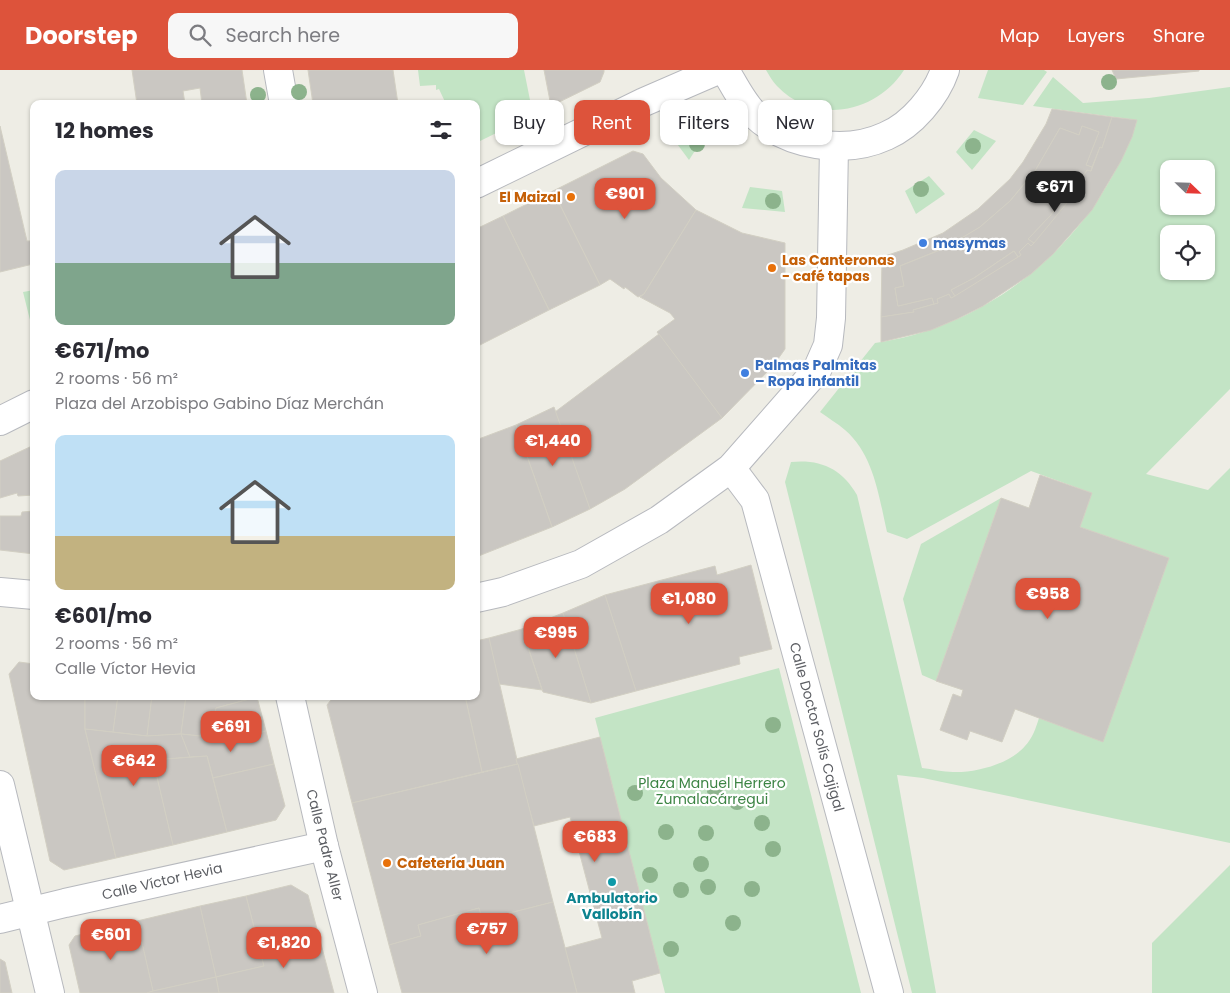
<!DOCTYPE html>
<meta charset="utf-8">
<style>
body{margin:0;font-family:Poppins,sans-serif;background:#f7f7f7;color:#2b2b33;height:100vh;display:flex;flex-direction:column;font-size:19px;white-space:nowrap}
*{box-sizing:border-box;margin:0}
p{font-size:16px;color:#7c7c81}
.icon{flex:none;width:28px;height:28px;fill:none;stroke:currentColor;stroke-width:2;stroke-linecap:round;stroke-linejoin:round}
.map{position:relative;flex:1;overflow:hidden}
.sheet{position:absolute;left:30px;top:30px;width:450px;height:600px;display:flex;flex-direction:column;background:#fff;border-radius:10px;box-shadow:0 1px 4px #0004}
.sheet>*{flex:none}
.hud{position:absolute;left:495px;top:30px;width:475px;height:45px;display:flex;gap:10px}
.needle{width:32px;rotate:113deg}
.buttons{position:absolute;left:1160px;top:90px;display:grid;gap:10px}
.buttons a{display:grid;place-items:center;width:55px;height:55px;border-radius:10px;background:#fff;box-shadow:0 1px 4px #0004;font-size:25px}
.price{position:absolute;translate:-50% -42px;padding:0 11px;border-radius:10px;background:#dd533b;color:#fff;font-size:16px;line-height:32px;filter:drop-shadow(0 1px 2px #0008)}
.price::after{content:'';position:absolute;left:50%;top:30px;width:15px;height:11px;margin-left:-8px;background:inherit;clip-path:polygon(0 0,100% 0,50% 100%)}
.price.selected{background:#222;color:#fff}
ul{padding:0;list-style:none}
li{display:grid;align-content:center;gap:10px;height:265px;padding:0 25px}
li span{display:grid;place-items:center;height:155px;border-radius:10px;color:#555}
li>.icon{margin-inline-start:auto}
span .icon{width:90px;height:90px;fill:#fffc;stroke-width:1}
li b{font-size:21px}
h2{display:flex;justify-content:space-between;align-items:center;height:60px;padding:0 25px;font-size:21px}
.pill{padding:0 18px;border-radius:10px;background:#fff;box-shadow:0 1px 4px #0004;font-size:18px;line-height:45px}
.pill.selected{background:#dd533b;color:#fff}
header{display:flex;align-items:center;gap:30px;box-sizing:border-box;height:70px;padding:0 25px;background:#dd533b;color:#fff}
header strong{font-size:24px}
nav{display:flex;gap:28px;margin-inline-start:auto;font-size:18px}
.search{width:350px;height:45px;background:#f7f7f7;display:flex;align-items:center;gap:12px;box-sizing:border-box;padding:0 18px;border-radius:10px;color:#7c7c81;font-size:19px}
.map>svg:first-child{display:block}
.green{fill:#c3e4c5;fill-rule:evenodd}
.building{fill:#cac7c2;stroke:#d2cfc3}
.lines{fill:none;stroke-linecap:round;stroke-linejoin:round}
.street-casing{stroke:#b7b9be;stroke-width:30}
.street{stroke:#fff;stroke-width:28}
.tree{fill:#8cb38c}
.food-dot{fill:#e8710a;stroke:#fff;stroke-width:2}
.shop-dot{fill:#3f7fe0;stroke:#fff;stroke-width:2}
.culture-dot{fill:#0f9aa8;stroke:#fff;stroke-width:2}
.labels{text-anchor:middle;stroke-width:4.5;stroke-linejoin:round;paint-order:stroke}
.food-label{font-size:14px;font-weight:bold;fill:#c56008;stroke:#fff;text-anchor:start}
.shop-label{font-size:14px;font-weight:bold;fill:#366cbe;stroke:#fff;text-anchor:start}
.street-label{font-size:14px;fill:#5d5f64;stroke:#fff}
.park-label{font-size:14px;fill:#3c8444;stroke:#fff}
.culture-label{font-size:14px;font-weight:bold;fill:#0d838f;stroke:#fff}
</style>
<header>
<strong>Doorstep</strong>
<div class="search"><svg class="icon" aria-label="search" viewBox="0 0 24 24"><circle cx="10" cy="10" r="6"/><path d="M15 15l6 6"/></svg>Search here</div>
<nav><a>Map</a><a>Layers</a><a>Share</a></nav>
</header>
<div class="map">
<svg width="1230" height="923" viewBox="0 0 1230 923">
<rect width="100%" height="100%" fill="#eeede5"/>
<g class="green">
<path d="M418,0h106l9,45 -57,28v-39h-21l-2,-4 -7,4 -7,-15 -3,1v-5l-16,1z"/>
<path d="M766,0h138c-28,44 -90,55 -127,16 -4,-4 -8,-11 -11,-16z"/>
<path d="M988,0h56l3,2 -24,33 -45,-7z"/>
<path d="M1053,7l30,26 66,-5 81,-11v302l-84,85 62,16 22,-22v375l-307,-65 -26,-3 39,218h-24l-127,-511 6,-20c30,-3 51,7 66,33l65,273c10,1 21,4 31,4 22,1 57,-8 72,-26 7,-7 11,-18 14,-28l64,23 66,-183 -89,-31 12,-34 -61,-22 -124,68 -20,-7c-8,-35 -13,-77 -42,-102 -8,-7 -17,-12 -25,-18l55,-69c120,-17 224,-107 262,-223l-104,-14zM1169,99h37v37h-37zM1169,164h37v37h-37z"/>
<path d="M687,53l13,20 -11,17 -20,-27z"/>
<path d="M974,60l22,11 -24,29 -16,-18z"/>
<path d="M929,106l16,18 -29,20 -11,-23z"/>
<path d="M750,117l32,4 3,21 -43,-4z"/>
<path d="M34,220v46l-11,-44z"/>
<path d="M1001,428l-65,183 -14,-6 -19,-76 18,-55z"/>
<path d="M779,598l82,325h-196l-70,-275z"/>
<path d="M1230,795v128h-78v-50z"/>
</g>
<g class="building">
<path d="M132,0h110l5,34h-45l-2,-16 -17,3 2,13h-48z"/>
<path d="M308,0h85l5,34h-85z"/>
<path d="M544,0h60v2l-4,10 -49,24z"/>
<path d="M1112,0h87v1l-83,8z"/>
<path d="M1052,39l60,8 -10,31 -2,-1 -8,20 -6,-2 13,-33 -17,-6 -3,9 -19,-7 -25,43 -25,30 -30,26 -35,21 -45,18 4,20 -9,2 3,18 34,-8 2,6 -21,6 1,2 -33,5 1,-60 21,-7 40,-17 35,-24 32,-30 13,-17 23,-38z"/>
<path d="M1112,47l25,3 -5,17 -11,24 -29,49 -39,44 -22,20 -48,32 -26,13 -26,11 -50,12v-25l33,-5 -1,-2 25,-7 -1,-4 12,-5 2,4 70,-43 -2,-3 9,-9 3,3 18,-23 34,-40 -3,-2 7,-11 4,1 9,-24 2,1z"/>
<path d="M0,56l27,115h5l2,7v12h-3l2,4 -33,8z"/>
<path d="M1082,56l17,6 -13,33 6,2 -1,4 -4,-1 -7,11 3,2 -2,3 -6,-4 -25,34 -22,23 6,4 -3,3 -3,-3 -9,9 2,3 -3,2 -4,-6 -40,27 -23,12 4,6 -4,2 -2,-4 -12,5 1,4 -4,1 -2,-6 -34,8 -3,-18 9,-2 -4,-20 45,-18 35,-21 30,-26 25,-30 25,-43 19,7z"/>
<path d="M633,81l10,3 18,24 35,32 -52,84 -6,3 -13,-10 -1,2 -14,-10 -10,6 -47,-94z"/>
<path d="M1075,112l6,4 -47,57 -6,-4 22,-23z"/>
<path d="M553,121l47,94 -51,25 -46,-94z"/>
<path d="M696,140l46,23 43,10v106l-12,17 -51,52 -65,-86 18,-13 -5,-6 -30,-16 4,-3z"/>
<path d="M503,146l46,94 -73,37v-118z"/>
<path d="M1014,181l4,6 -63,39 -4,-6 23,-12z"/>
<path d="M659,264l63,84 -97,71 -35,20 -35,-97z"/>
<path d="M554,337l36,102 -38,18 -36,-102z"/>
<path d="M516,355l36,102 -76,30v-117z"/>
<path d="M34,375v50l-16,1 -1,-3 -17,5v-37z"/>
<path d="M1040,405l52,18 -12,34 89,31 -66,184 -88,-33 -13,33 -32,-11 -3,9 -27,-10 13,-36 8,3 2,-7 -27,-9 65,-183 28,10z"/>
<path d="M34,441v43l-34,-4v-34h21l1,-4z"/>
<path d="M751,495l21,84 -33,8 1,7 -104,27 -31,-96 110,-29 2,9z"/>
<path d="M605,525l31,96 -45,12 -28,-90z"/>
<path d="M563,543l28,90 -48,-11 -21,-63z"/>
<path d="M522,559l20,61 -43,-6 -10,-46z"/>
<path d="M489,568l29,126 -36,8 -17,-76h11v-55z"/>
<path d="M19,592l15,2v32h51v33l31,129 -52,12 -14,-9 -41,-187z"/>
<path d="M85,626h33l-5,36 -28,-3z"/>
<path d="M118,626h34l-5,40 -34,-4z"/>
<path d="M152,626h34l-5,38 -34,2z"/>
<path d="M186,626h71v1l-41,11 -5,29 -30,-3z"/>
<path d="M334,626h131l17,76 -130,31 -25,-98z"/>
<path d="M257,627l9,34 -37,10 -1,-2 -17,-2 5,-29z"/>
<path d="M85,659l62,7 34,-2 9,23 -37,3 20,85 -57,13z"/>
<path d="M266,661l8,33 -61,14 -6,-22 -17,1 -9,-23 47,5 1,2z"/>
<path d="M600,667l60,236 -28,8 3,12h-58l-12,-45 37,-10 -32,-121 -36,9 -18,-67z"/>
<path d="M207,686l20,76 -54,13 -20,-85z"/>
<path d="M274,694l11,42 -9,14 -49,12 -14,-54z"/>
<path d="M518,694l35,138 -71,18 -3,-12 -61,17 3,11 -32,9 -37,-142z"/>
<path d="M291,815l17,10 9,34 -59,14 -12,-47z"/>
<path d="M246,826l18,70 -48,11 -16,-71z"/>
<path d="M553,832l24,91h-175l-13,-48 32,-9 -3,-11 61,-17 3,12z"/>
<path d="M200,836l16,71 -63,14 -16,-70z"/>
<path d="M137,851l16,70 -6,2h-67l-11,-48 6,-9z"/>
<path d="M317,859l17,64h-115l-3,-16 48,-11 -6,-23z"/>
<path d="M0,889l5,3 7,31h-12z"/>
<path d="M216,907l3,16h-72l6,-2z"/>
</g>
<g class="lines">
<defs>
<g id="street">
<path d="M278,0l6,34"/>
<path d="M725,0c9,15 17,32 29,44 33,32 91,41 132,22 26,-11 50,-40 59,-66"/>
<path d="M476,114l168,-82 74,-32"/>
<path d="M0,351l34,-17"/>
<path d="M731,398l24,32 134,493"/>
<path d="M0,522l34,3"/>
<path d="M476,528l27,-6 78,-28 78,-44 72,-52 86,-98 11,-25 3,-27 3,-172"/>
<path d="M290,626l34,150 39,147"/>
<path d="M0,715l50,208"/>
<path d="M0,849l65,-16 259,-57"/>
</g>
</defs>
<use href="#street" class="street-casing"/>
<use href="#street" class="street"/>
</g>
<g class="tree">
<circle cx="1109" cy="12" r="8"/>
<circle cx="299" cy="22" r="8"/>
<circle cx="258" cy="25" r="8"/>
<circle cx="688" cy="59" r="8"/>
<circle cx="697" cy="74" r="8"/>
<circle cx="973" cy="76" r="8"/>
<circle cx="921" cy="119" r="8"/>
<circle cx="773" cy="131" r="8"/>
<circle cx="773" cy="655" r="8"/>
<circle cx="715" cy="721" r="8"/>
<circle cx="635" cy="723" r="8"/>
<circle cx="737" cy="732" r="8"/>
<circle cx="762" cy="753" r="8"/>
<circle cx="666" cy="762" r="8"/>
<circle cx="706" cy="763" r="8"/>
<circle cx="773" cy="779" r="8"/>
<circle cx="701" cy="794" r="8"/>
<circle cx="650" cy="805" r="8"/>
<circle cx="708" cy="817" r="8"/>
<circle cx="752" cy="819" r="8"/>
<circle cx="681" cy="820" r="8"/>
<circle cx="733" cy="853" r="8"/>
<circle cx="671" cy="879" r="8"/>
</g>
<g class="food-dot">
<circle cx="571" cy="127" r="5"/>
<circle cx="772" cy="198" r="5"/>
<circle cx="387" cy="793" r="5"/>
</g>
<g class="shop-dot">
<circle cx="923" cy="173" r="5"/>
<circle cx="745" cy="303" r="5"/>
</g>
<circle class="culture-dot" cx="612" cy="812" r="5"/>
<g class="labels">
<g class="food-label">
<text x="561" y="132" text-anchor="end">El Maizal</text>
<text x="782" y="195">Las Canteronas<tspan x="782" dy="16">- café tapas</tspan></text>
<text x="397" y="798">Cafetería Juan</text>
</g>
<g class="shop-label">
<text x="933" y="178">masymas</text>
<text x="755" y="300">Palmas Palmitas<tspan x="755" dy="16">– Ropa infantil</tspan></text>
</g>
<g class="street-label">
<text transform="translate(817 657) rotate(75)" y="5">Calle Doctor Solís Cajigal</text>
<text transform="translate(325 775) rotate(76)" y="5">Calle Padre Aller</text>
<text transform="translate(162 811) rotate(-13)" y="5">Calle Víctor Hevia</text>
</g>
<g class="park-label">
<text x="712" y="718">Plaza Manuel Herrero<tspan x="712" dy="16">Zumalacárregui</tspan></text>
</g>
<g class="culture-label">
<text x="612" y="833">Ambulatorio<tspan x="612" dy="16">Vallobín</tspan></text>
</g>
</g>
</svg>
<div class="buttons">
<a><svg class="needle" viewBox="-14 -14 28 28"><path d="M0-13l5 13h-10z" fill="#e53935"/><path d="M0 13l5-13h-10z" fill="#7c7c81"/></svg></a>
<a><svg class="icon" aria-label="locate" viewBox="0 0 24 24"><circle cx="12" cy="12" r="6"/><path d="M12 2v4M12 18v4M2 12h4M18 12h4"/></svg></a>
</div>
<b class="price selected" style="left:1055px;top:143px">€671</b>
<b class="price" style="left:625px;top:150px">€901</b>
<b class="price" style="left:553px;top:397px">€1,440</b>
<b class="price" style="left:1048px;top:550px">€958</b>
<b class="price" style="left:689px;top:555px">€1,080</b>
<b class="price" style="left:556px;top:589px">€995</b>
<b class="price" style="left:231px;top:683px">€691</b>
<b class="price" style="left:134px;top:717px">€642</b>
<b class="price" style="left:595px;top:793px">€683</b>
<b class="price" style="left:487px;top:885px">€757</b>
<b class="price" style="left:111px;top:891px">€601</b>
<b class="price" style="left:284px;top:899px">€1,820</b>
<div class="hud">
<a class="pill">Buy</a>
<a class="pill selected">Rent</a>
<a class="pill">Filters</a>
<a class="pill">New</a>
</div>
<section class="sheet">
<h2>12 homes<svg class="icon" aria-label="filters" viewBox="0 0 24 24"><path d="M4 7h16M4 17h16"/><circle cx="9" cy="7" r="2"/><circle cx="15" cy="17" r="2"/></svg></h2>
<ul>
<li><span style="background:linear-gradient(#c9d6e8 60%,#7fa58c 0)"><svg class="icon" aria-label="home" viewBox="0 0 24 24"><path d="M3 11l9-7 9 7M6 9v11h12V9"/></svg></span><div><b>€671/mo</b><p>2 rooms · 56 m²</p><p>Plaza del Arzobispo Gabino Díaz Merchán</p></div></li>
<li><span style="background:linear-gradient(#bfe0f5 65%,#c2b280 0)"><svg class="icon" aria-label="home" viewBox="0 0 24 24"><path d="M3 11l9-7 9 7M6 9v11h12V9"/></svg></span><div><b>€601/mo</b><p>2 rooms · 56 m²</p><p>Calle Víctor Hevia</p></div></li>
</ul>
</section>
</div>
